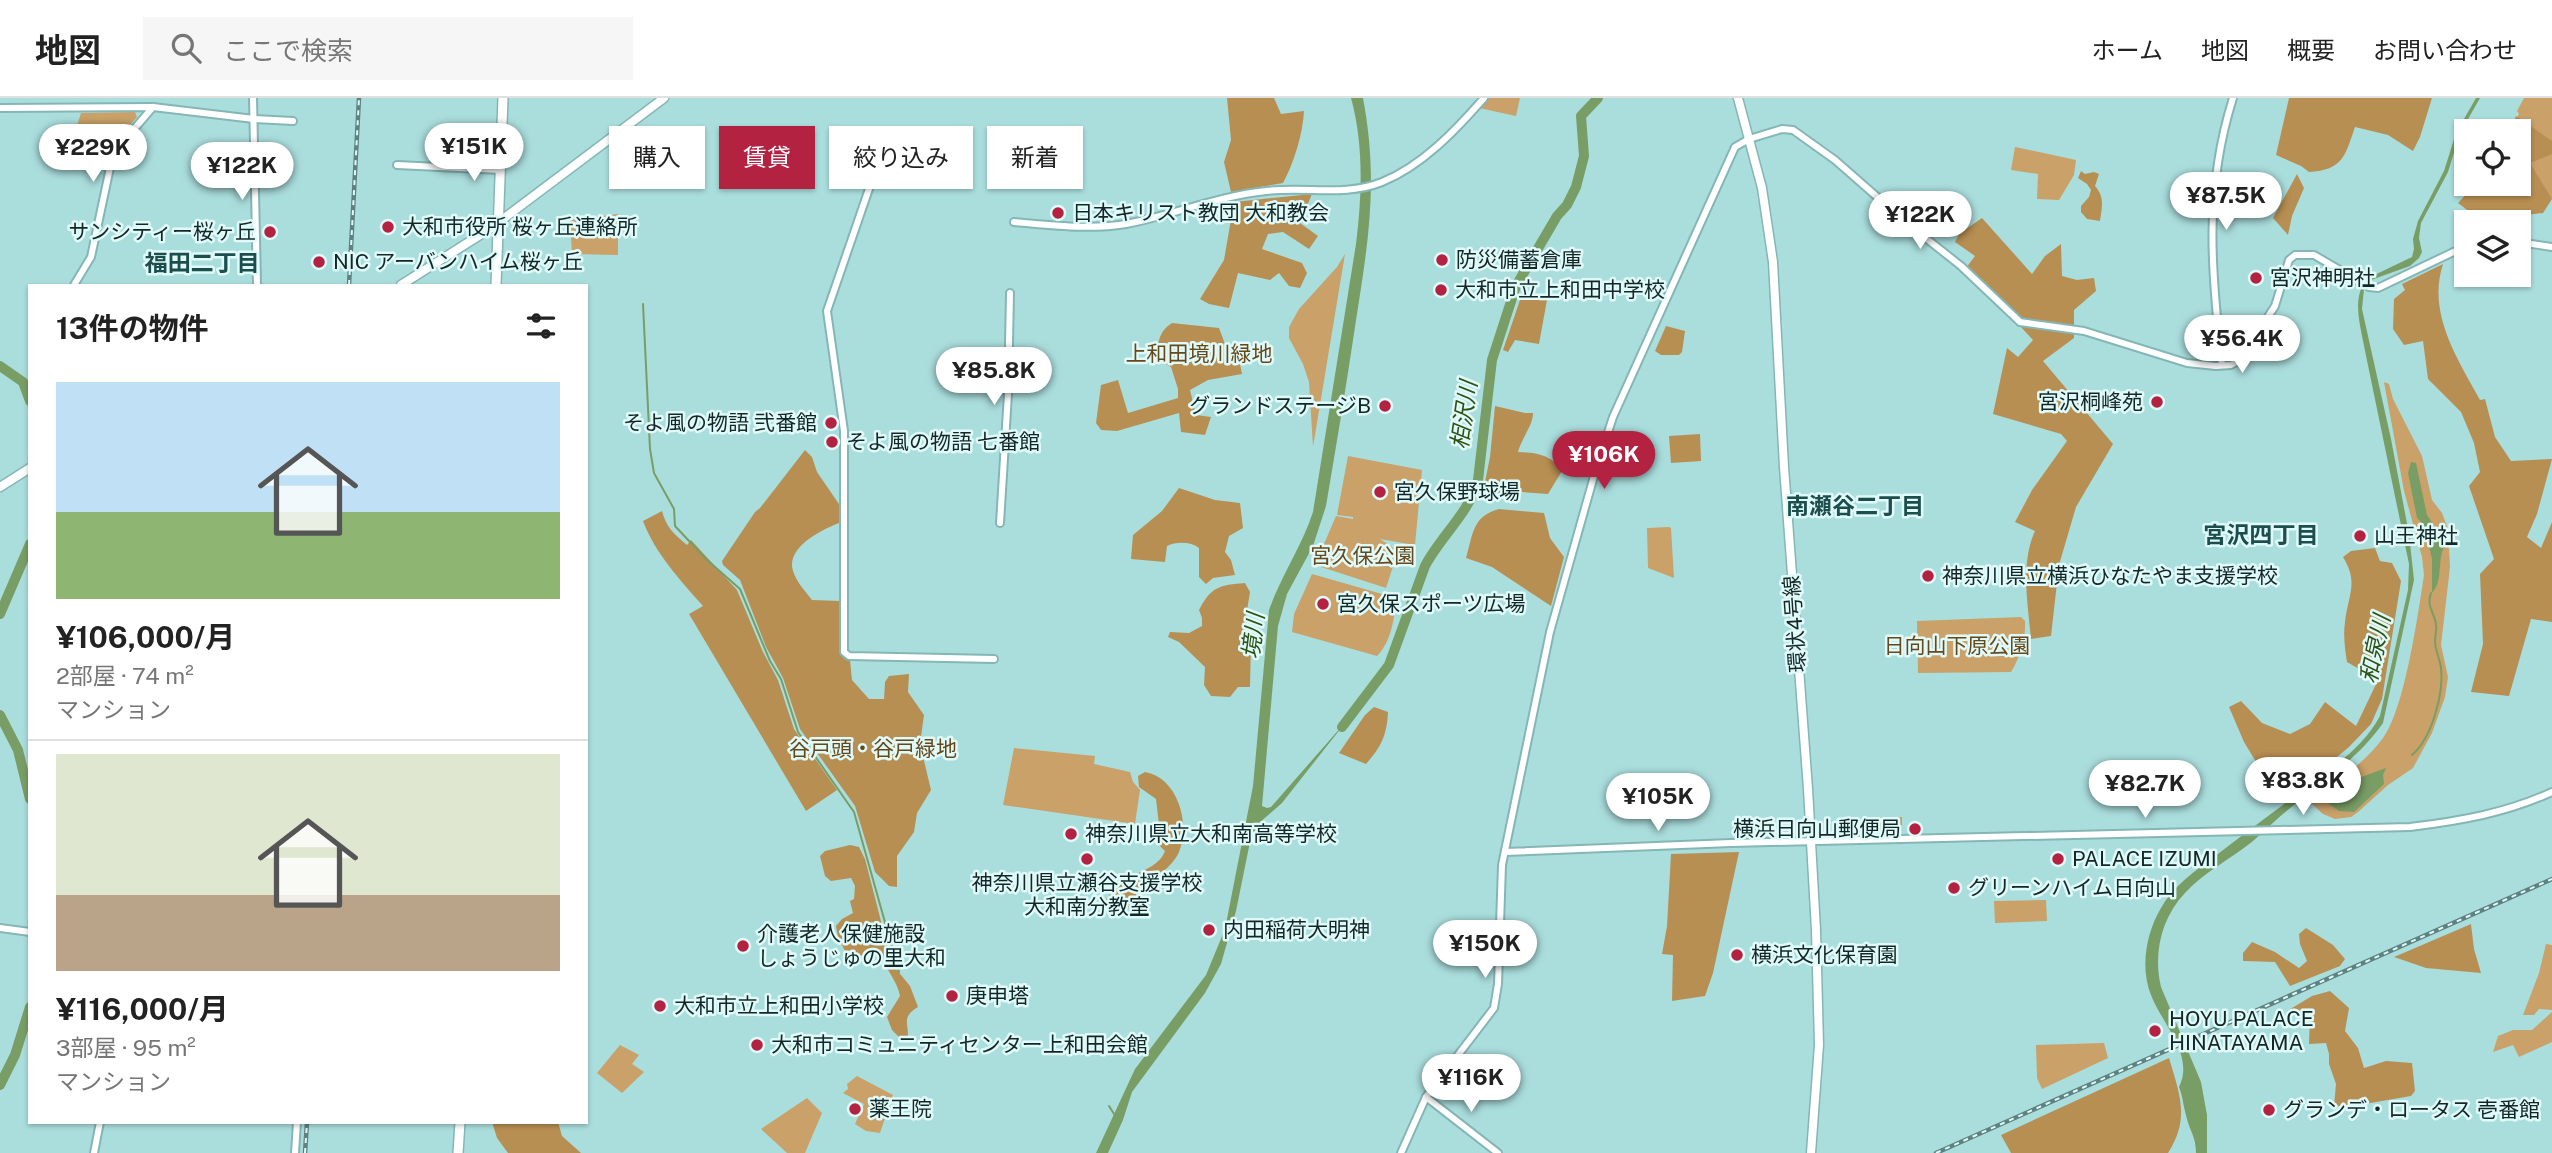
<!DOCTYPE html>
<html lang="ja">
<meta charset="utf-8">
<style>
body{margin:0;font-family:"Public Sans","Noto Sans JP",sans-serif;background:#f6f6f6;color:#222;height:100vh;display:flex;flex-direction:column;font-size:26px;white-space:nowrap}
*{box-sizing:border-box;margin:0}
p{font-size:23px;color:#767676}
.icon{flex:none;width:38px;height:38px;fill:none;stroke:currentColor;stroke-width:2;stroke-linecap:round;stroke-linejoin:round}
.map{position:relative;flex:1;overflow:hidden}
.sheet{position:absolute;left:28px;top:186px;width:560px;height:840px;display:flex;flex-direction:column;background:#fff;border-radius:0px;box-shadow:0 2px 5px #0004}
.sheet>*{flex:none}
.banner{position:absolute;left:609px;top:28px;width:665px;height:63px;display:flex;gap:14px}
.tools{position:absolute;left:2454px;top:21px;display:grid;gap:14px}
.tools a{display:grid;place-items:center;width:77px;height:77px;border-radius:0px;background:#fff;box-shadow:0 2px 5px #0004;font-size:35px}
.price{position:absolute;translate:-50% -60px;padding:0 16px;border-radius:24px;background:#fff;color:#222;font-size:23px;line-height:46px;filter:drop-shadow(0 2px 4px #0008)}
.price::after{content:'';position:absolute;left:50%;top:42px;width:21px;height:16px;margin-left:-10px;background:inherit;clip-path:polygon(0 0,100% 0,50% 100%)}
.price.selected{background:#b42242;color:#fff}
ul{padding:0;list-style:none}
li{display:grid;align-content:center;gap:14px;height:371px;padding:0 28px}
li+li{border-top:2px solid #e0e0e0}
li span{display:grid;place-items:center;height:217px;border-radius:0px;color:#555}
li>.icon{margin-inline-start:auto}
span .icon{width:126px;height:126px;fill:#fffc;stroke-width:1}
li b{font-size:30px}
h2{display:flex;justify-content:space-between;align-items:center;height:84px;padding:0 28px;font-size:30px}
.chip{padding:0 24px;border-radius:0px;background:#fff;box-shadow:0 2px 5px #0004;font-size:24px;line-height:63px}
.chip.selected{background:#b42242;color:#fff}
header{display:flex;align-items:center;gap:42px;box-sizing:border-box;height:98px;padding:0 35px;background:#fff;border-bottom:2px solid #e0e0e0}
header strong{font-size:33px}
nav{display:flex;gap:38px;margin-inline-start:auto;font-size:24px}
.search{width:490px;height:63px;background:#f6f6f6;display:flex;align-items:center;gap:18px;box-sizing:border-box;padding:0 24px;border-radius:0px;color:#767676;font-size:26px}
.map>svg:first-child{display:block}
.green{fill:#c9a169}
.forest{fill:#b88f53}
.water{fill:#799e65}
.lines{fill:none;stroke-linecap:round;stroke-linejoin:round}
.stream{stroke:#799e65;stroke-width:2}
.river{stroke:#799e65;stroke-width:10}
.tertiary-casing{stroke:#84b6b5;stroke-width:10}
.primary-casing{stroke:#84b6b5;stroke-width:11}
.trunk-casing{stroke:#84b6b5;stroke-width:12}
.tertiary{stroke:#fff;stroke-width:6}
.primary{stroke:#fff;stroke-width:8}
.trunk{stroke:#fff;stroke-width:9}
.rail-casing{stroke:#5e8281;stroke-width:4.5}
.rail{stroke:#e0f9f9;stroke-width:2;stroke-dasharray:5;stroke-linecap:butt}
.poi-dot{fill:#b42242;stroke:#e0f9f9;stroke-width:2.5}
.labels{text-anchor:middle;stroke-width:5;stroke-linejoin:round;paint-order:stroke}
.poi-label{font-size:21px;fill:#132727;stroke:#e0f9f9;text-anchor:start}
.park-label{font-size:21px;fill:#66481a;stroke:#e0f9f9}
.street-label{font-size:21px;fill:#132727;stroke:#e0f9f9}
.neighbourhood-label{font-size:23px;font-weight:bold;fill:#1c4e4e;stroke:#e0f9f9}
.water-label{font-size:23px;font-style:italic;fill:#2d5215;stroke:#e0f9f9}
</style>
<header>
<strong>地図</strong>
<div class="search"><svg class="icon" aria-label="search" viewBox="0 0 24 24"><circle cx="10" cy="10" r="6"/><path d="M15 15l6 6"/></svg>ここで検索</div>
<nav><a>ホーム</a><a>地図</a><a>概要</a><a>お問い合わせ</a></nav>
</header>
<div class="map">
<svg width="2552" height="1055" viewBox="0 0 2552 1055">
<rect width="100%" height="100%" fill="#aadedd"/>
<g class="green">
<path d="M1489,0h31l-4,18 -37,-8z"/>
<path d="M2524,0h28v101l-65,-15h31v-53h-9l10,-17 -2,-3z"/>
<path d="M135,14l2,5 -17,19 -8,14 -46,-6 -2,-4 13,-14 4,-13z"/>
<path d="M2015,49l61,13 -2,15 -15,25 -22,-1 1,-25 -27,-4z"/>
<path d="M618,116v41l-46,-1 -2,-34z"/>
<path d="M1345,156l-32,193 -4,-65 -6,-18 -14,-26v-11l10,-18 38,-42z"/>
<path d="M2384,284l5,2 4,15 29,57 10,44 10,13 6,16 2,38 -9,78 7,32 -3,20 -13,36 -19,35 -25,17 -30,27 -7,5 -16,2 -12,-5 -11,-10 2,-5c23,-18 51,-36 69,-61 22,-30 35,-124 41,-163l-2,-18 -18,-66z"/>
<path d="M1348,358l74,14 -7,75 -35,-6 18,12 -12,37 -71,-23 21,-49 17,3v-2l-16,-2z"/>
<path d="M1669,429l2,1 3,50 -26,-10 -1,-40z"/>
<path d="M1312,476l84,24c-1,19 -5,44 -19,58l-85,-24 2,-18z"/>
<path d="M2021,519l4,4c1,18 -5,36 -14,51l-93,1 -1,-52z"/>
<path d="M1014,650l81,8 -1,8 36,8 3,10 7,8 -5,34 -132,-19z"/>
<path d="M1902,719v14l-37,1v-14z"/>
<path d="M2046,802l1,21 -52,2 -1,-22z"/>
<path d="M2546,846l6,1v65l-13,-1 -5,6h-11l16,-42z"/>
<path d="M2552,914v30l-33,15 -6,-12 -20,7 5,-16 15,-6h19z"/>
<path d="M2104,945l4,15 -66,31 -5,-11 -1,-33z"/>
<path d="M620,947l19,10 -7,9 12,8 -22,21 -25,-20z"/>
<path d="M857,978l36,19 -13,38 -14,-2 -11,-7 9,-20 -21,-11 5,-4 -1,-5z"/>
<path d="M807,1000l15,15 -17,40h-18l-26,-24z"/>
</g>
<g class="forest">
<path d="M1227,0h47l7,16 23,-3c-1,22 -10,52 -21,72l-52,9 -7,-30 7,-22z"/>
<path d="M2289,0h143l-12,39 -7,14 -25,-16 -33,-8c-10,29 -12,43 -46,45l-8,-6 -25,-11z"/>
<path d="M2516,18l36,25v13l-22,9 22,36 -9,14c-43,4 -46,21 -85,-10l18,-19h42v-53h-7z"/>
<path d="M2081,73l4,3 9,-2 5,2 -4,12c10,11 7,22 5,35l-13,-2 -6,-7v-6l8,-9 2,-7 -4,-6 -9,-6z"/>
<path d="M2297,76l7,14 -12,28 -4,19 -15,-17z"/>
<path d="M1312,96l-12,29 18,13 -9,13 -26,-17 -15,2 -6,15 40,14 5,10 -7,15 -11,-2 -10,-13 -9,7 -32,-7 -9,35 -20,-4 -9,-5 24,-39 10,-58z"/>
<path d="M1982,120l50,56 13,-18 16,-12 1,32 15,4 17,-2 2,13 -22,19v28l-31,23 70,83 -37,63 -17,58 -8,71 -20,3c-3,-35 -11,-75 4,-108l-20,-9 17,-32 35,-49 -6,-7 -68,-20 14,-66 11,9 15,-17 -67,-72 9,-12 -20,-14 4,-8z"/>
<path d="M2443,166c-16,49 14,94 37,136l5,-1 10,38 16,24 41,-2 -15,55 -10,23 14,11 11,-26v100l-21,-3 -22,77 -38,-4 12,-48 -3,-70 14,-15 -25,-73 11,-14 -6,-29 -13,-31 -33,-33 -5,-38 -19,4 -11,-16 1,-30 11,-9 -3,-6z"/>
<path d="M1523,193l4,1 3,7 17,1 -8,44 -24,-4 -7,12 -5,-2z"/>
<path d="M1172,225l47,5 6,16 13,10 4,20 -34,6 -18,10 6,25 15,2 -6,18 -24,-3 -2,-19 -62,18 -16,-1 -5,-7 5,-38 17,-5 10,33 50,-15v-9l-7,-22 -14,-8c1,-16 1,-27 15,-36z"/>
<path d="M1666,228l19,5 -3,21 -3,3h-18l-6,-4z"/>
<path d="M1495,308l30,7h8c0,13 -12,26 -15,39 18,1 33,2 44,19l-14,23 -39,-3 -27,6 8,-40z"/>
<path d="M1700,336l1,27 -30,2 -2,-27z"/>
<path d="M805,352l7,7 5,15 24,35v15c-17,7 -50,22 -49,44 1,12 13,25 20,34l29,1 1,49 8,10 2,20 17,19h15l1,-17 4,-6 20,-2 -1,18 16,23 -4,29 11,46 -14,23 -3,19 -17,24v31l-8,-1 -14,-14 -20,-66 -55,-77 -17,-51 -17,-31 -26,-67 -17,-15 -1,-4 33,-49 5,-4z"/>
<path d="M1179,390l36,12 25,3 3,25 -14,8 -4,16 6,8 4,15 -22,3 -7,6 -7,-7v-29c-9,-7 -23,-6 -32,-2l-2,16 -34,-3 2,-24 29,-24z"/>
<path d="M1499,411l45,4 6,25 14,19 -13,49 -59,-39 -26,-9c7,-23 6,-42 33,-49z"/>
<path d="M662,413c4,16 12,23 25,34l4,-5 46,50 26,62 15,28 16,49 43,61 -31,21 -117,-197 14,-8c-23,-26 -48,-53 -60,-85z"/>
<path d="M2375,450l5,13 12,2 9,18 -19,118 -11,25 -22,23 -30,25 -28,16 -30,-18 -17,-28 -15,-35 12,-6 21,22 28,11 20,-10 15,-22 31,24 22,-46 -31,-18c-2,-13 -4,-27 -2,-40 3,-27 14,-39 -2,-65l8,-6z"/>
<path d="M1245,485l5,9 -6,36 7,12 -1,47h-12l-8,10 -19,-1 -7,-11 1,-18 -26,-25 -11,-5 2,-5 19,1 13,-7v-8l-3,-8c12,-23 20,-25 46,-27z"/>
<path d="M1374,609l14,5c-1,23 -7,35 -22,52l-27,-11 26,-38z"/>
<path d="M1145,674c32,5 46,51 34,80 -7,16 -25,25 -38,39 -7,8 -7,13 -17,20l-14,-6 -4,-6c8,-9 17,-17 27,-23 12,-7 27,-11 32,-25l-7,-7 2,-11 -4,-34 -17,-12 -1,-11z"/>
<path d="M850,747l9,2 6,12 27,105 18,22 8,21c-16,10 -10,14 -10,29l-7,3 -9,-9 -5,-13 13,-21c-3,-16 -14,-25 -18,-41l-8,-4 -14,5 -12,1 -10,-20 -2,-11 6,-7 11,-6 -3,-12 4,-2 1,-13 -4,-8 -20,3 -6,-5 -5,-20 5,-5z"/>
<path d="M1739,754l-26,121 -8,23 -33,5 1,-46 -11,-1 5,-28 4,-72z"/>
<path d="M2471,826l3,25 7,24 -55,-5 -32,-11z"/>
<path d="M2306,830l27,17 12,14 -5,7 -50,20 -15,-24 -32,-1v-8l9,-11 23,10 24,16 8,-7 -7,-17 -1,-10z"/>
<path d="M2330,893l19,17 -4,23 13,17 6,20 22,-7 26,2 3,28 -4,5 -58,10h-19l2,-22 -7,-20v-10l-3,-11 -17,1 1,-30 -23,1v-4l25,-15z"/>
<path d="M2169,960c11,37 21,61 -1,95h-157l-10,-18z"/>
<path d="M492,1024h66l4,14 19,17h-73l-11,-15z"/>
</g>
<g class="water">
<path d="M1351,0h12c16,85 5,145 -8,229 -9,60 -19,120 -29,179l-13,40 -26,48 -9,32 -16,180 5,2 4,-1 78,-89 -67,85 -24,21 -8,18 -14,69 -15,53 -16,29 -73,99 -9,28 -15,33h-12l39,-84 71,-94 19,-46 28,-143 16,-176c12,-34 33,-64 44,-98l43,-268c6,-48 8,-99 -5,-146z"/>
<path d="M2476,0h4l-20,35 -12,39 -27,51 -2,15 3,14 -3,6 -9,8 -39,14 -7,9 -2,20 29,130 18,95 5,46 -31,143c-25,36 -61,58 -94,86 -13,10 -24,22 -36,32 -22,18 -49,31 -68,52 -24,25 -32,61 -24,94l40,95 6,33v38h-11c0,-17 -7,-23 -10,-38 -3,-10 -3,-18 -7,-28 16,-32 -17,-63 -28,-92 -11,-27 -5,-62 10,-87 12,-22 34,-37 53,-51 26,-20 51,-39 77,-58 31,-25 70,-47 89,-83l28,-126 1,-26 -45,-218c-4,-23 -12,-46 2,-67l46,-22 2,-8 -1,-10 5,-18 26,-50 12,-38z"/>
<path d="M2411,364l5,1 11,52 10,15h6l4,13c-12,14 -2,36 -15,50v-34l-8,-34 -7,-7 -9,-45z"/>
<path d="M2386,670l-3,7 1,9 -30,28 -15,-1 -14,-10 1,-5 19,-13z"/>
</g>
<g class="lines">
<g class="stream">
<path d="M643,206l7,145 4,24 20,36 1,17 31,33 34,30 30,72 11,18 17,53 56,80 45,160"/>
<path d="M2412,657c20,-17 32,-62 29,-87 -1,-9 -6,-18 -6,-27 0,-6 2,-11 1,-17 -2,-13 -10,-17 -5,-31"/>
<path d="M1109,1008l7,11"/>
</g>
<g class="river">
<path d="M0,268l23,16 7,19"/>
<path d="M0,516l30,-70"/>
<path d="M0,617l18,35 12,49"/>
<path d="M1342,629l47,-62 36,-99c15,-29 45,-54 53,-86l14,-120 24,-74 41,-70 10,-11 9,-18 8,-31 -3,-40 17,-18"/>
<path d="M0,987l15,-30 15,-48"/>
</g>
<defs>
<g id="tertiary">
<path d="M253,0l4,187"/>
<path d="M0,10l153,-1 101,12 39,2"/>
<path d="M397,67l104,5"/>
<path d="M871,85l-44,128 17,120v221l5,4 145,3"/>
<path d="M1014,124c37,3 75,8 112,2 47,-9 92,-28 140,-33 39,-5 79,6 116,-9 40,-16 74,-52 102,-84"/>
<path d="M2518,144l34,5"/>
<path d="M74,187l17,-28 20,-94 12,-21 30,-35"/>
<path d="M2222,267c-11,-94 -18,-175 11,-267"/>
<path d="M1000,425l8,-129 2,-101"/>
<path d="M1505,754l226,-9 679,-16c50,-6 96,-14 142,-35"/>
<path d="M0,830l30,4"/>
<path d="M1426,999l72,56"/>
<path d="M94,1055l6,-31"/>
<path d="M295,1055l2,-31"/>
<path d="M1401,1055l25,-56 68,-89 4,-24 4,-119 48,-233 46,-163 17,-52 122,-270 14,-8 33,-10 11,1 42,30 73,64 53,42 59,56 64,9 103,32 29,3 15,-1 9,-5 35,-54 14,-46 6,-5h19l55,32 9,1 88,-42"/>
</g>
<g id="primary">
<path d="M1738,0l24,90 11,74 11,205 24,322 8,141 3,115 -8,108"/>
<path d="M401,187l90,-57 173,-130"/>
<path d="M0,389l30,-19"/>
</g>
<g id="trunk">
<path d="M496,187l7,-187"/>
<path d="M458,1055l2,-31"/>
</g>
</defs>
<use href="#tertiary" class="tertiary-casing"/>
<use href="#primary" class="primary-casing"/>
<use href="#trunk" class="trunk-casing"/>
<use href="#tertiary" class="tertiary"/>
<use href="#primary" class="primary"/>
<use href="#trunk" class="trunk"/>
<defs>
<g id="rail">
<path d="M349,187l10,-187"/>
<path d="M305,1055l2,-31"/>
<path d="M1936,1055l616,-274"/>
</g>
</defs>
<use href="#rail" class="rail-casing"/>
<use href="#rail" class="rail"/>
</g>
<g class="poi-dot">
<circle cx="1058" cy="115" r="7"/>
<circle cx="388" cy="129" r="7"/>
<circle cx="270" cy="134" r="7"/>
<circle cx="1442" cy="162" r="7"/>
<circle cx="319" cy="164" r="7"/>
<circle cx="2256" cy="180" r="7"/>
<circle cx="1441" cy="192" r="7"/>
<circle cx="2157" cy="304" r="7"/>
<circle cx="1385" cy="308" r="7"/>
<circle cx="831" cy="325" r="7"/>
<circle cx="832" cy="344" r="7"/>
<circle cx="1380" cy="394" r="7"/>
<circle cx="2360" cy="438" r="7"/>
<circle cx="1928" cy="478" r="7"/>
<circle cx="1323" cy="506" r="7"/>
<circle cx="1915" cy="731" r="7"/>
<circle cx="1071" cy="736" r="7"/>
<circle cx="1087" cy="761" r="7"/>
<circle cx="2058" cy="761" r="7"/>
<circle cx="1954" cy="790" r="7"/>
<circle cx="1209" cy="832" r="7"/>
<circle cx="743" cy="848" r="7"/>
<circle cx="1737" cy="857" r="7"/>
<circle cx="952" cy="898" r="7"/>
<circle cx="660" cy="908" r="7"/>
<circle cx="2155" cy="933" r="7"/>
<circle cx="757" cy="947" r="7"/>
<circle cx="855" cy="1011" r="7"/>
<circle cx="2269" cy="1012" r="7"/>
</g>
<g class="labels">
<g class="poi-label">
<text x="1072" y="122">日本キリスト教団 大和教会</text>
<text x="402" y="136">大和市役所 桜ヶ丘連絡所</text>
<text x="256" y="141" text-anchor="end">サンシティー桜ヶ丘</text>
<text x="1456" y="169">防災備蓄倉庫</text>
<text x="333" y="171">NIC アーバンハイム桜ヶ丘</text>
<text x="2270" y="187">宮沢神明社</text>
<text x="1455" y="199">大和市立上和田中学校</text>
<text x="2143" y="311" text-anchor="end">宮沢桐峰苑</text>
<text x="1371" y="315" text-anchor="end">グランドステージB</text>
<text x="817" y="332" text-anchor="end">そよ風の物語 弐番館</text>
<text x="846" y="351">そよ風の物語 七番館</text>
<text x="1394" y="401">宮久保野球場</text>
<text x="2374" y="445">山王神社</text>
<text x="1942" y="485">神奈川県立横浜ひなたやま支援学校</text>
<text x="1337" y="513">宮久保スポーツ広場</text>
<text x="1901" y="738" text-anchor="end">横浜日向山郵便局</text>
<text x="1085" y="743">神奈川県立大和南高等学校</text>
<text x="2072" y="768">PALACE IZUMI</text>
<text x="1087" y="792" text-anchor="middle">神奈川県立瀬谷支援学校<tspan x="1087" dy="24">大和南分教室</tspan></text>
<text x="1968" y="797">グリーンハイム日向山</text>
<text x="1223" y="839">内田稲荷大明神</text>
<text x="757" y="843">介護老人保健施設<tspan x="757" dy="24">しょうじゅの里大和</tspan></text>
<text x="1751" y="864">横浜文化保育園</text>
<text x="966" y="905">庚申塔</text>
<text x="674" y="915">大和市立上和田小学校</text>
<text x="2169" y="928">HOYU PALACE<tspan x="2169" dy="24">HINATAYAMA</tspan></text>
<text x="771" y="954">大和市コミュニティセンター上和田会館</text>
<text x="869" y="1018">薬王院</text>
<text x="2283" y="1019">グランデ・ロータス 壱番館</text>
</g>
<g class="park-label">
<text x="1199" y="263">上和田境川緑地</text>
<text x="1363" y="465">宮久保公園</text>
<text x="1957" y="555">日向山下原公園</text>
<text x="873" y="658">谷戸頭・谷戸緑地</text>
</g>
<g class="street-label">
<text transform="translate(1795 526) rotate(-94)" y="7">環状4号線</text>
</g>
<g class="neighbourhood-label">
<text x="202" y="173">福田二丁目</text>
<text x="1855" y="416">南瀬谷二丁目</text>
<text x="2261" y="445">宮沢四丁目</text>
</g>
<g class="water-label">
<text transform="translate(1464 317) rotate(-82)" y="8">相沢川</text>
<text transform="translate(1253 538) rotate(-83)" y="8">境川</text>
<text transform="translate(2375 551) rotate(-78)" y="8">和泉川</text>
</g>
</g>
</svg>
<div class="tools">
<a><svg class="icon" aria-label="locate" viewBox="0 0 24 24"><circle cx="12" cy="12" r="6"/><path d="M12 2v4M12 18v4M2 12h4M18 12h4"/></svg></a>
<a><svg class="icon" aria-label="layers" viewBox="0 0 24 24"><path d="M12 4l9 5-9 5-9-5zM3 14l9 5 9-5"/></svg></a>
</div>
<b class="price" style="left:474px;top:85px">¥151K</b>
<b class="price" style="left:93px;top:86px">¥229K</b>
<b class="price" style="left:242px;top:104px">¥122K</b>
<b class="price" style="left:2226px;top:134px">¥87.5K</b>
<b class="price" style="left:1920px;top:153px">¥122K</b>
<b class="price" style="left:2242px;top:277px">¥56.4K</b>
<b class="price" style="left:994px;top:309px">¥85.8K</b>
<b class="price selected" style="left:1604px;top:393px">¥106K</b>
<b class="price" style="left:2303px;top:719px">¥83.8K</b>
<b class="price" style="left:2145px;top:722px">¥82.7K</b>
<b class="price" style="left:1658px;top:735px">¥105K</b>
<b class="price" style="left:1485px;top:882px">¥150K</b>
<b class="price" style="left:1471px;top:1016px">¥116K</b>
<div class="banner">
<a class="chip">購入</a>
<a class="chip selected">賃貸</a>
<a class="chip">絞り込み</a>
<a class="chip">新着</a>
</div>
<section class="sheet">
<h2>13件の物件<svg class="icon" aria-label="filters" viewBox="0 0 24 24"><path d="M4 7h16M4 17h16"/><circle cx="9" cy="7" r="2"/><circle cx="15" cy="17" r="2"/></svg></h2>
<ul>
<li><span style="background:linear-gradient(#bfe0f5 60%,#8fb573 0)"><svg class="icon" aria-label="home" viewBox="0 0 24 24"><path d="M3 11l9-7 9 7M6 9v11h12V9"/></svg></span><div><b>¥106,000/月</b><p>2部屋 · 74 m²</p><p>マンション</p></div></li>
<li><span style="background:linear-gradient(#dfe7d0 65%,#b9a48a 0)"><svg class="icon" aria-label="home" viewBox="0 0 24 24"><path d="M3 11l9-7 9 7M6 9v11h12V9"/></svg></span><div><b>¥116,000/月</b><p>3部屋 · 95 m²</p><p>マンション</p></div></li>
</ul>
</section>
</div>
